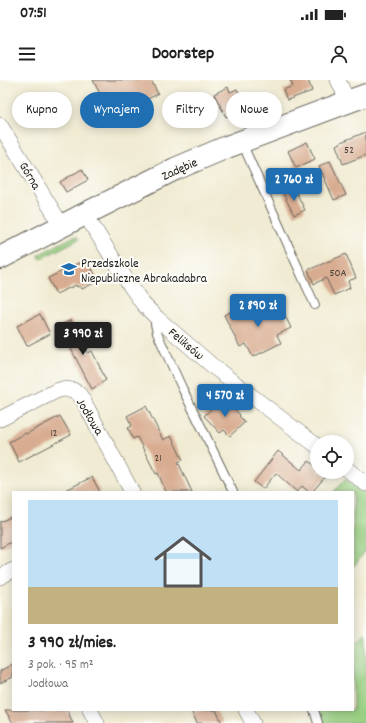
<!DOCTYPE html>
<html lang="pl">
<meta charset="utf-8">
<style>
body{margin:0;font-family:Dekko,sans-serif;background:#f2f2f2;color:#222;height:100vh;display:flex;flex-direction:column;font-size:15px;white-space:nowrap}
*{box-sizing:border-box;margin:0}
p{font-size:13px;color:#767676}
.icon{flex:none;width:22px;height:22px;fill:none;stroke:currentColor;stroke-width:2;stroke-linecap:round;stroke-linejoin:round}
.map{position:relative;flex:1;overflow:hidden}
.panel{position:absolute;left:12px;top:411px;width:342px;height:220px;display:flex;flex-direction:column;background:#fff;border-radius:0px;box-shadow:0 2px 10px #0003}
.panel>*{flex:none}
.top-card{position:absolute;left:12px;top:12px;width:342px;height:36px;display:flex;gap:8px}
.fabs{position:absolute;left:310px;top:355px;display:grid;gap:8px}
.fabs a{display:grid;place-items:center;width:44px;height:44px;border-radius:50%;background:#fff;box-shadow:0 2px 10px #0003;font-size:20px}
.price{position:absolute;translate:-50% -34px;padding:0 9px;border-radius:4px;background:#1f6fb2;color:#fff;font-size:13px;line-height:26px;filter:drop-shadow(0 1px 2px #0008)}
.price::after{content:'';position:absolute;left:50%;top:24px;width:12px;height:9px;margin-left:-6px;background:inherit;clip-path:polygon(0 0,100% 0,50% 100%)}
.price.current{background:#222;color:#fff}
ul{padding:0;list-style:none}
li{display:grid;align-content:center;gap:8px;height:212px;padding:0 16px}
li span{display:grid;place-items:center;height:124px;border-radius:0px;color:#555}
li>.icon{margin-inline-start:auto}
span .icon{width:72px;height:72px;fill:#fffc;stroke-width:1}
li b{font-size:17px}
.tag{padding:0 14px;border-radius:18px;background:#fff;box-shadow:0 2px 10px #0003;font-size:14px;line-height:36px}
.tag.current{background:#1f6fb2;color:#fff}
.status{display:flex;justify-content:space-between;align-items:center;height:28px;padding:0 20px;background:#fff;direction:ltr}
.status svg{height:11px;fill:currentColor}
header{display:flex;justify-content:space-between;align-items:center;height:52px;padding:0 16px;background:#fff;font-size:18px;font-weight:800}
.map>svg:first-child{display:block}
.green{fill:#98cf81;stroke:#5a764e}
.building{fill:#d8ac90}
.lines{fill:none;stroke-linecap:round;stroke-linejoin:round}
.lane-casing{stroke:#66645c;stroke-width:10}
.street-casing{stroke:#66645c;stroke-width:16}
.secondary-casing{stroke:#66645c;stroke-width:24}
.lane{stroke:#fff;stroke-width:8}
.street{stroke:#fff;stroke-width:15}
.secondary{stroke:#fff;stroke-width:22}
.labels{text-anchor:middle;stroke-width:4;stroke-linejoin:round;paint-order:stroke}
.number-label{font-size:11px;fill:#4b4039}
.street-label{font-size:13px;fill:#1c1c1c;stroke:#fdfcf7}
.poi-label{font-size:13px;fill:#1c1c1c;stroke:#fdfcf7;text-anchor:start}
</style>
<div class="status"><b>07:51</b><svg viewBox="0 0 49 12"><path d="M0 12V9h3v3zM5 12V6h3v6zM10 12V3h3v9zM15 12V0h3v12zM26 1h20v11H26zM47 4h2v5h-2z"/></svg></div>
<header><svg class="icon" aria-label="menu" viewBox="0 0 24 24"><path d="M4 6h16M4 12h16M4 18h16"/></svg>Doorstep<svg class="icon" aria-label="person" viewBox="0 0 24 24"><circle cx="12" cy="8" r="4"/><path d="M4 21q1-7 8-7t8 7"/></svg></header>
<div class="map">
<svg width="366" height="643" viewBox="0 0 366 643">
<rect width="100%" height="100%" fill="#fdfcf7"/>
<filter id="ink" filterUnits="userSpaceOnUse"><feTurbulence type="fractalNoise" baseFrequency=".025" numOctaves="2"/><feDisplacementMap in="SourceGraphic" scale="8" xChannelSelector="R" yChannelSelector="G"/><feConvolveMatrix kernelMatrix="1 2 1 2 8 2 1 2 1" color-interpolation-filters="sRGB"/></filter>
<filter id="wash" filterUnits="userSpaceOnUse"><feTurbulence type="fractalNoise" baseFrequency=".012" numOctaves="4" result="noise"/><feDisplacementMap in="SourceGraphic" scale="16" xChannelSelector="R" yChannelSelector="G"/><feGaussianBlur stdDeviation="0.9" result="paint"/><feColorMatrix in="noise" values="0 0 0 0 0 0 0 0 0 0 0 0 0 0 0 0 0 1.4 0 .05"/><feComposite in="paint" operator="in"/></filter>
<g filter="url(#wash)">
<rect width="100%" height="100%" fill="#f0ebd2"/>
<g class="green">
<path d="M73,157h4l2,2 -39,20 -2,-4z"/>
<path d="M345,399l21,15v56l-13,17v-75h-19z"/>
<path d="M366,553v90h-44l-4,-13h35v-64z"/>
</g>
<g id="blocks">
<g class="building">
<path d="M93,0h58l7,14 -21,10 -1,-2 -26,12z"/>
<path d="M290,0h18l4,11 -25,9 -4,-10 10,-4z"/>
<path d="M228,7l2,5 7,-3 9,18 -20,10 -12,-23z"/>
<path d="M366,52v23l-23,9 -7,-19 5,-2v-1z"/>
<path d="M307,62l8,17 -19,9 -8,-17z"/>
<path d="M330,81l16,34 -12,5 -15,-34z"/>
<path d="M82,89l6,11 -22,12 -6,-10z"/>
<path d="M294,108l11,22 -11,5 -11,-22z"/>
<path d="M346,174l10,24 -8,3 2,7 -16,7 -8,-17 -12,6 -6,-14z"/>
<path d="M81,182l9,3 8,16 -16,8 -2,-3 -3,1 -1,-2 -20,9 -8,-16z"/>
<path d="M279,223l12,25 -14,7 4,8 -28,14 -7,-13 -6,3 -16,-32 22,-11 7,12z"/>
<path d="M40,234l10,20 -23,12 -10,-20z"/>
<path d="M71,240l17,33 4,-2 14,29 -14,9 -33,-63z"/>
<path d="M224,317l16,18 -1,1 6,6 -15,14 -6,-6 -4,3 -16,-17z"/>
<path d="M146,326l17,34 8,-4 12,24 -5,2 14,30h-26l-8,-19 -2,1 -19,-37 -4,2 -5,-11 4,-2 -5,-10z"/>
<path d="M60,336l11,19 -52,27 -10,-20 16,-9 1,1z"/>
<path d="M278,371l23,19 8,-9 8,7v4h4l5,4 -14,16h-3l-7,-6 -5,6 -21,-19 -13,16 -9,-7z"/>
<path d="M92,397l8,15h-38z"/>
<path d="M13,436v25l-13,7v-26z"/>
<path d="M13,584v13l-13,6v-12z"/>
<path d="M5,630h62l6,13h-60z"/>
<path d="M198,630h18l6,13h-25l-5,-10z"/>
</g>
</g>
</g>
<g filter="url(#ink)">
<use href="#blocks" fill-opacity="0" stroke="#66645c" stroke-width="1"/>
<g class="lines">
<defs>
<g id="lane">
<path d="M242,63l73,162"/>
<path d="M157,238l-2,6 2,9 26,57 21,42 29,60"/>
<path d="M314,630l4,13"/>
</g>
<g id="street">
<path d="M338,0l10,22"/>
<path d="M0,45l62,101"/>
<path d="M85,134l44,70 14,20 14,14 58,50 102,78"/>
<path d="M0,339l56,-28 7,-2 10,1 6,4 4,6 49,92"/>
<path d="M347,389l19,15"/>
<path d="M0,497l13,-7"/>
<path d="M90,630l7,13"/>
<path d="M246,630l7,13"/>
</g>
<path id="secondary" d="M0,178l85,-44 90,-45 52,-22 139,-52"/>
</defs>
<use href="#lane" class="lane-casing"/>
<use href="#street" class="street-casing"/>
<use href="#secondary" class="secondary-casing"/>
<use href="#lane" class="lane"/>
<use href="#street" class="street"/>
<use href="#secondary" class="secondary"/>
</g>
</g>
<defs>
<symbol id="school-bare" viewBox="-9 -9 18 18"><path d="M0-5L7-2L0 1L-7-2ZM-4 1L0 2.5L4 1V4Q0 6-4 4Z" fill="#1f6fb2" stroke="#fdfcf7" stroke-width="2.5" paint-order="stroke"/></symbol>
</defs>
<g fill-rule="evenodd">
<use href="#school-bare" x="58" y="178" width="22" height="22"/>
</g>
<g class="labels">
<g class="number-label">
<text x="349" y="73">52</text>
<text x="338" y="196">50A</text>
<text x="54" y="356">12</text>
<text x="158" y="381">21</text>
</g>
<g class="street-label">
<text transform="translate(179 88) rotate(-24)" y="5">Zadębie</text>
<text transform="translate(31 95) rotate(59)" y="5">Górna</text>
<text transform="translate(187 263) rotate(40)" y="5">Feliksów</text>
<text transform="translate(91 336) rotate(59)" y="5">Jodłowa</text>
</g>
<g class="poi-label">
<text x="81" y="187">Przedszkole<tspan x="81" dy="15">Niepubliczne Abrakadabra</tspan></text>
</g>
</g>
</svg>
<div class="fabs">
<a><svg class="icon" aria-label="locate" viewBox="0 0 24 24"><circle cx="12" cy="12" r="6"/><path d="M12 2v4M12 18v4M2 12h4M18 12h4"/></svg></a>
</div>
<b class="price" style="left:294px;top:122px">2 760 zł</b>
<b class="price" style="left:258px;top:248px">2 890 zł</b>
<b class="price current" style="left:83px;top:276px">3 990 zł</b>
<b class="price" style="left:225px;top:338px">4 570 zł</b>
<div class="top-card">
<a class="tag">Kupno</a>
<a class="tag current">Wynajem</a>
<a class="tag">Filtry</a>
<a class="tag">Nowe</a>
</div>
<section class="panel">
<ul>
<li><span style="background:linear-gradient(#bfe0f5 70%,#c2b280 0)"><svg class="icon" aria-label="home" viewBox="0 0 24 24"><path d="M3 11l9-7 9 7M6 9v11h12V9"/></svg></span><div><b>3 990 zł/mies.</b><p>3 pok. · 95 m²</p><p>Jodłowa</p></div></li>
</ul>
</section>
</div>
